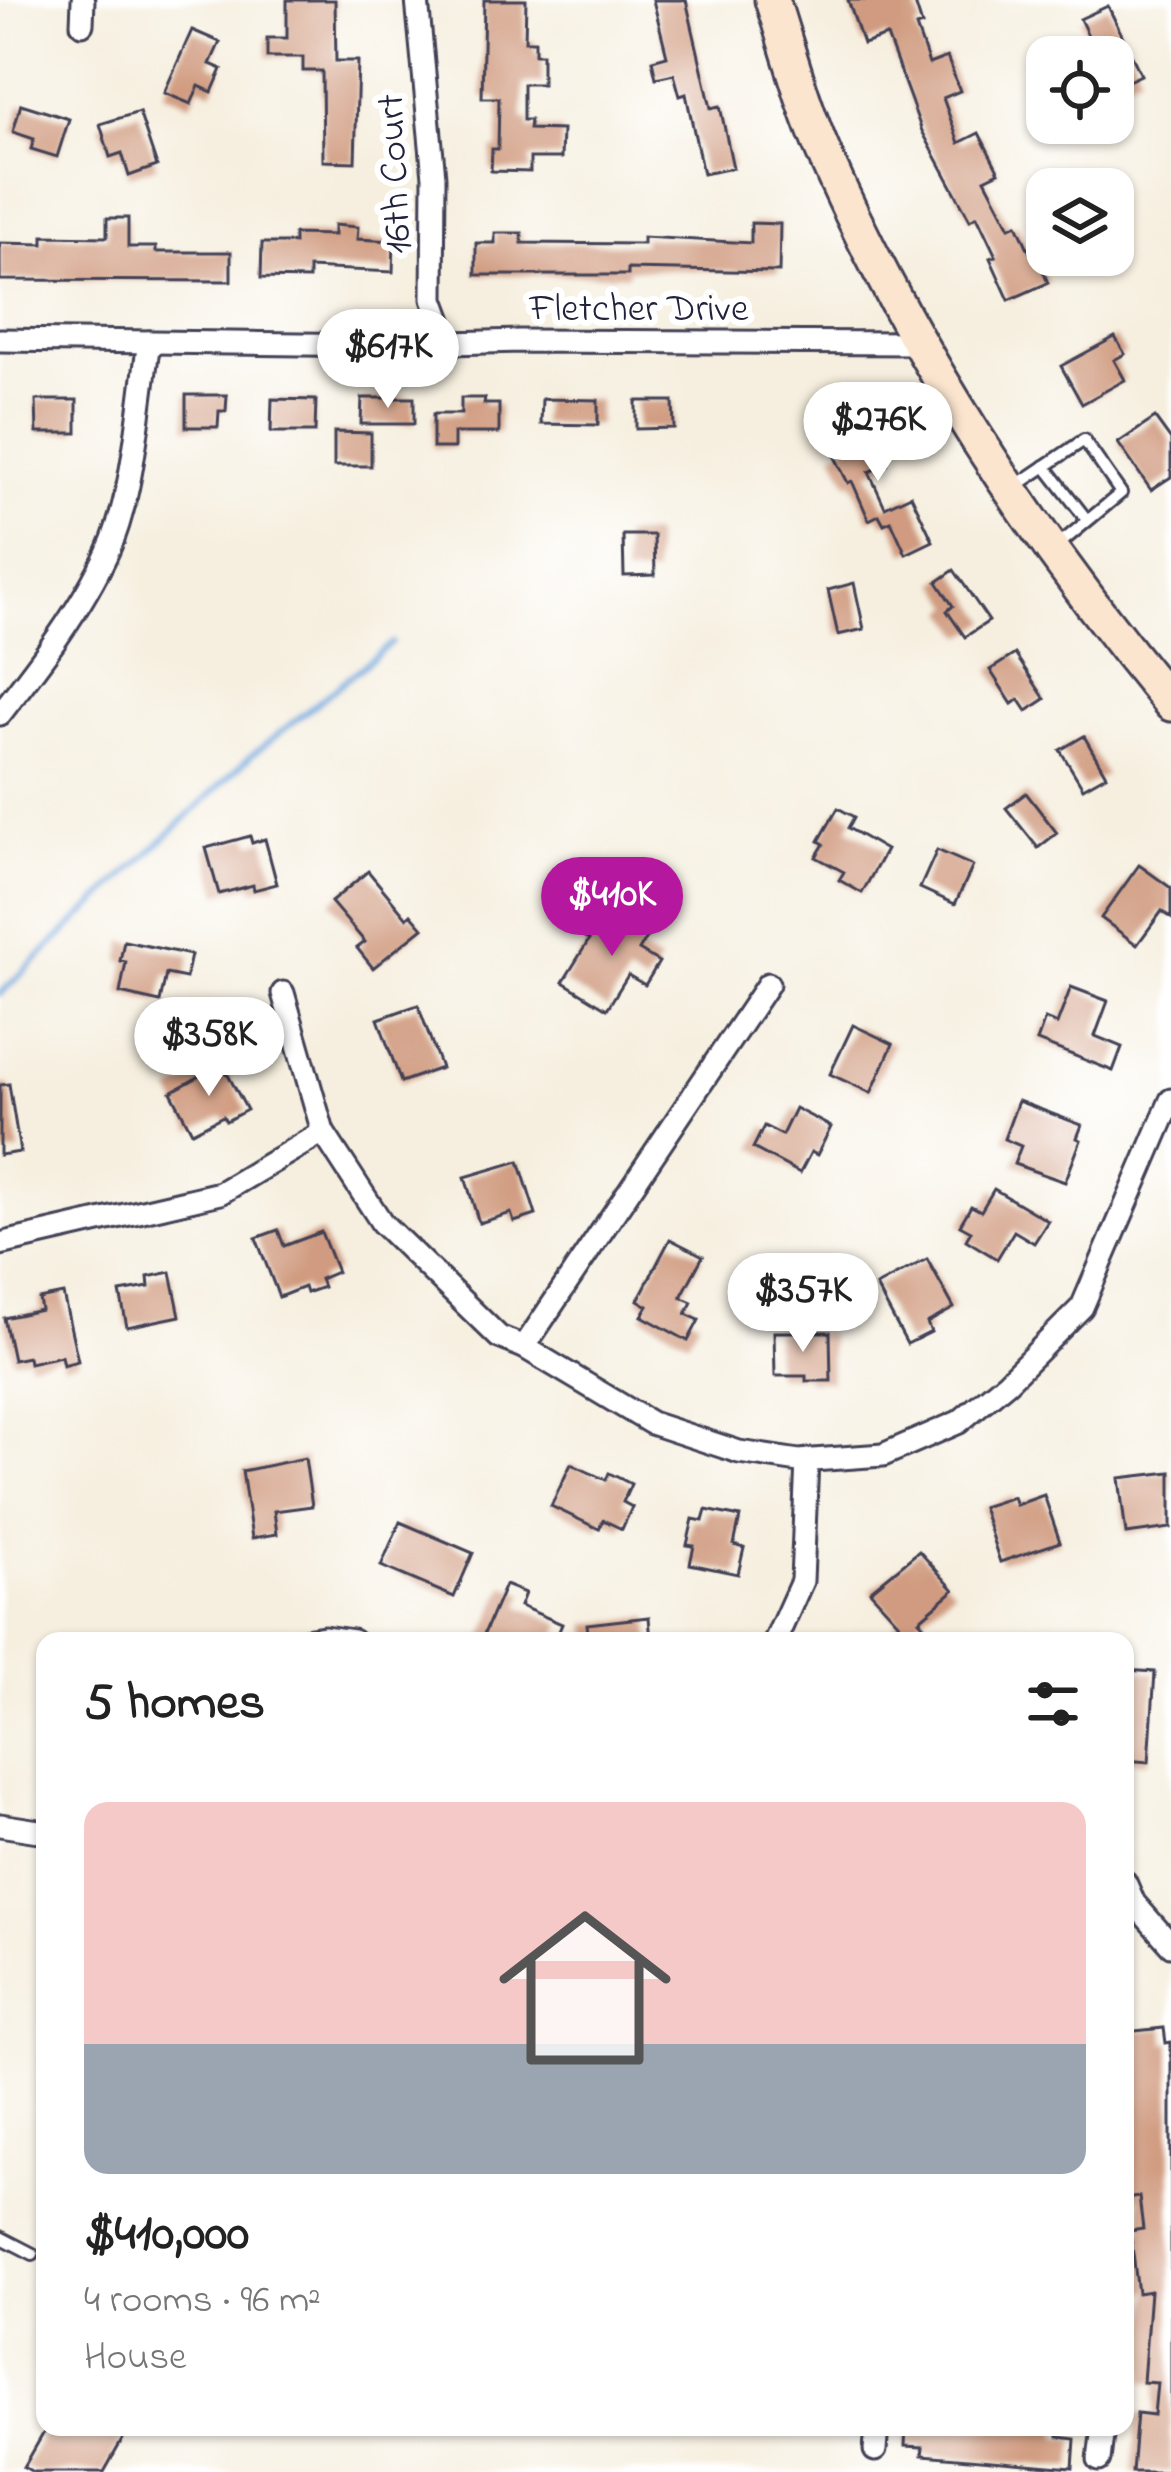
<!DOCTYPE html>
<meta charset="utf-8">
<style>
body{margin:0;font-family:"Indie Flower",sans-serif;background:#f6f6f6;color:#222;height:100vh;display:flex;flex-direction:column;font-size:45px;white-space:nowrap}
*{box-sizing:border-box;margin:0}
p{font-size:39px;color:#767676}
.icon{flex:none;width:66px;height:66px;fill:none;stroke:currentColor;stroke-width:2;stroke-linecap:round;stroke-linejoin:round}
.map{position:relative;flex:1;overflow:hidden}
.sheet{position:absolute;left:36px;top:1632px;width:1098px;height:804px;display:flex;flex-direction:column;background:#fff;border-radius:24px;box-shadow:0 3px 9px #0004}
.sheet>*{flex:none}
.tools{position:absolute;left:1026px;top:36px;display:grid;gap:24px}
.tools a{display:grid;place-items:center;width:108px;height:108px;border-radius:24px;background:#fff;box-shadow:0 3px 9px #0004;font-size:60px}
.price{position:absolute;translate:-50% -102px;padding:0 27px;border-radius:42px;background:#fff;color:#222;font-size:39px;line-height:78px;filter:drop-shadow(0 3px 6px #0008)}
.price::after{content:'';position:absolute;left:50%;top:72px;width:36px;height:27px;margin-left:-18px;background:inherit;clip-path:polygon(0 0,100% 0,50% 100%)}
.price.selected{background:#b5179e;color:#fff}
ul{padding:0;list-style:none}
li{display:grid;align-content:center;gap:24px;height:636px;padding:0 48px}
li+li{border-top:3px solid #e0e0e0}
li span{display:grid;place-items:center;height:372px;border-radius:24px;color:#555}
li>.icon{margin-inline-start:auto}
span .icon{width:216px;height:216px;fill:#fffc;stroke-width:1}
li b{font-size:51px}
h2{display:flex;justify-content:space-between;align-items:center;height:144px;padding:0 48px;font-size:51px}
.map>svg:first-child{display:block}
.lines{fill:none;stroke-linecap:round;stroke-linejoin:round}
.stream{stroke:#6da5dc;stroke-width:6}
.building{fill:#d09b80}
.lane-casing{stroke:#424154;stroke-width:16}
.street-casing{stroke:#424154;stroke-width:27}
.secondary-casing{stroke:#424154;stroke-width:39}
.lane{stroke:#fff;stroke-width:10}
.street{stroke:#fff;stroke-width:21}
.secondary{stroke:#fbe5cf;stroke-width:33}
.labels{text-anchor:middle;stroke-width:12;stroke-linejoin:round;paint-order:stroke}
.street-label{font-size:39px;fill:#22223b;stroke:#fff}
</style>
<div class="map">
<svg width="1171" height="2472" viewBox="0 0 1171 2472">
<rect width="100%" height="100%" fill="#fff"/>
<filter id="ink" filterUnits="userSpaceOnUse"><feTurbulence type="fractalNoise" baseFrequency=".00833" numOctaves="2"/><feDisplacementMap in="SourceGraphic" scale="24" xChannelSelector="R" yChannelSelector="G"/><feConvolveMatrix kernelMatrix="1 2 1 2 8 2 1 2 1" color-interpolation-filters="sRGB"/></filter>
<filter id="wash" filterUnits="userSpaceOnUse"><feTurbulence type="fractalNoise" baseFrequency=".004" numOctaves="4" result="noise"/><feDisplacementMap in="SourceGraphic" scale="48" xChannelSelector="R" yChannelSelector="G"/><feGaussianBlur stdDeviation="2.7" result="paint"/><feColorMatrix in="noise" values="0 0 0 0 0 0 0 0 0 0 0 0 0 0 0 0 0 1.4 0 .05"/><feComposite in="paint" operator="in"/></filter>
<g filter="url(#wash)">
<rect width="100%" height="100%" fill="#f6efdf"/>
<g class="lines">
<path class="stream" d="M0,994l252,-239 140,-112"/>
</g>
<g id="blocks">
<g class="building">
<path d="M287,0h48l1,61h22l-3,101 -32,-1 -1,-90h-19v-14h-36v-19h20z"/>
<path d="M484,0h42l-1,41h10v13h7v30h-19v36h7l-1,9 33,1 -1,28h-31v14l-39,-1 1,-22h6l1,-51h-17z"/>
<path d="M653,0h33l25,108 9,-2 13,62 -30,6 -17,-80 -6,2 -6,-22 -18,4 -4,-18 15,-4z"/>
<path d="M848,0h66l8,25 -6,2 13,37 18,-7 13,34 -17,7 16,45 20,-10 20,39 -14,7 25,48 7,-3 13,29 12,-5 7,15 -8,3 7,17 -39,17 -19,-42 6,-2 -19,-40 -7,4 -48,-89 -35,-95 -24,8z"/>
<path d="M1108,6l33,69 -28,13v-31h-44l24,-11 -13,-27z"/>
<path d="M192,30l28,12 -10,22 12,5 -10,23 -13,-6 -8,18 -27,-11z"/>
<path d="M21,104l48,15 -12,38 -26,-8 3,-10 -21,-7z"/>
<path d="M139,112l18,54 -28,10 -7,-23 -12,4 -10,-33z"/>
<path d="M107,218h21v29h28v5h75v29l-231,-1v-37l43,1v-8l64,1z"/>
<path d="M751,223l29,1 -1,48 -151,-3v6h-152v-32h19v-10h27v10l121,1v-7l108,6z"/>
<path d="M334,225l24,2 -1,12 37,2 -1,31 -84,-4v11l-48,-1 1,-35h32v-9l40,1z"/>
<path d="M1115,337l10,17 -11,6 11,20 -43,24 -21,-38z"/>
<path d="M186,395h41l-1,16h-7l-1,16h-32z"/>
<path d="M362,398h52v26h-53z"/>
<path d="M461,398h24l-1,6h15v29h-45v15h-21v-34h28z"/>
<path d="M272,399l44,1 -1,32h-44z"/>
<path d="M542,399l56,1v25l-57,-1z"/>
<path d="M36,400h41v33h-40z"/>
<path d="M636,401h37l1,27 -38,1z"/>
<path d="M863,413l24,51 -18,8 16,35 26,-12 22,46 -27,13 -15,-33 -7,3 -5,-9 -10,5 -17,-39 -4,2 -15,-30 14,-6 -11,-21z"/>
<path d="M1155,418l16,22v37l-20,13 -33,-47z"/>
<path d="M334,432l37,1v33h-37z"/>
<path d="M623,535h31l1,40 -31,1z"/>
<path d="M954,570l35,51 -24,16 -18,-26 6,-5 -16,-24z"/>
<path d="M854,583l10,46 -26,6 -10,-45z"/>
<path d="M1015,654l30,45 -18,12 -8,-12 -7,5 -22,-34z"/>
<path d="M1084,736l22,39 -23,13 -23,-38z"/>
<path d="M1026,793l31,40 -19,15 -32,-40z"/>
<path d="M838,808l16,9 -6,11 38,22 -24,43 -23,-13 5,-8 -28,-15 8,-13 -5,-3z"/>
<path d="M250,836l2,7 13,-4 12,45 -23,6 -1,-5 -34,9 -13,-46z"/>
<path d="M937,850l36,16 -18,38 -35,-16z"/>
<path d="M1139,865l32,23v30l-9,-7 -25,34 -36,-27z"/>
<path d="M368,871l39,47 4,-4 12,14 -50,40 -16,-20 8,-6 -34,-40z"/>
<path d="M633,911l22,13 -16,26 20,12 -14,23 -17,-10 -21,34 -44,-27 26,-42 -6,-4 12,-19 25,15z"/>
<path d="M124,941l67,14 -5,23 -20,-4 -6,28 -40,-9 6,-31 -6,-1z"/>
<path d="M1071,987l37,14 -13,35 27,11 -9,24 -76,-30 8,-22 12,5z"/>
<path d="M418,1005l23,63 -40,14 -23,-63z"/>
<path d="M853,1025l40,19 -22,49 -41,-19z"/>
<path d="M222,1064l25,46 -21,11 -3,-5 -31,16 -21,-40z"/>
<path d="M9,1084l11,68 -20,3v-70z"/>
<path d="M1018,1101l64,24 -5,13 4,2 -16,42 -51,-18 7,-18 -17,-7z"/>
<path d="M795,1108l36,19 -14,28 -6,-3 -11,21 -47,-25 11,-22 18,9z"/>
<path d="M519,1161l17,54 -22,7 -3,-9 -32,10 -14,-46z"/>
<path d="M994,1189l54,32 -14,22 -20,-12 -17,28 -31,-19 5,-9 -11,-6 11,-19 10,5z"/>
<path d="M278,1230l6,16 37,-14 16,40 -17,7 3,8 -17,6 -2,-6 -25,10 -23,-59z"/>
<path d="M670,1239l33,17 -22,41 11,5 -6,12 13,6 -11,21 -46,-25 6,-10 -10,-6z"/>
<path d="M927,1259l27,49 -27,15 4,9 -24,12 -31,-58z"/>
<path d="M171,1272l9,44 -53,11 -7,-35 29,-5 -1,-10z"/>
<path d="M63,1294l15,67 -15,4 -2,-9 -32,7 -1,-6 -15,3 -9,-42 37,-8 -2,-11z"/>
<path d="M774,1332h56l1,49h-25v-5h-31z"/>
<path d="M305,1458l7,48 -38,5 3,23 -25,4 -10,-67z"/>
<path d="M571,1464l35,16 3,-7 22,11 -8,18 9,5 -10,22 -19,-9 -4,9 -48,-23z"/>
<path d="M1171,1472v56l-45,6 -7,-56z"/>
<path d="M1044,1495l16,47 -60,20 -18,-55 31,-10 3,8z"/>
<path d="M706,1510l34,7 -6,28 10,3 -6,26 -48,-10 4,-18 -7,-1 6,-26 10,2z"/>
<path d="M400,1522l73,31 -19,44 -73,-31z"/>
<path d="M919,1551l35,39 -35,30 12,13 -8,8h-21l-11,-12 8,-6 -29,-32z"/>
<path d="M505,1585l20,8 -5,13 42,18 -7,17h-74z"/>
<path d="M649,1617l2,24h-62l-2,-17z"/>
<path d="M1125,1670l30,2 -6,90 -24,-2z"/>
<path d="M1164,2028l2,15 5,-1v430h-39l5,-59 17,2 3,-32 -14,-1 7,-91 -12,2 -8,-62 13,-2 -4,-32 -14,2v-63l4,-1 -4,-103z"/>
<path d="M47,2427h64l14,8 -21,37h-71l-9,-5z"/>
<path d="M906,2427h152v10l17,2 -2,29 -151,-13 1,-8 -18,-1z"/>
</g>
</g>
</g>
<g filter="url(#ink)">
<use href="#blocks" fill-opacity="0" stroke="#424154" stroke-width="3"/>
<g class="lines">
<defs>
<g id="lane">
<path d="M1045,466l42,54"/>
<path d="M1013,488l71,-48 37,53 -65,54"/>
<path d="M0,2237l33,17"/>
</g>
<g id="street">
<path d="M417,0l17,177 -1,122 16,43"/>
<path d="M82,24l1,-24"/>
<path d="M0,340l382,5 138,-4 398,2"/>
<path d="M0,714c39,-50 81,-104 108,-163 26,-56 31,-147 41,-209"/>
<path d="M283,993l40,139 59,91 117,114 25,10 127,76 88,29 60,9 84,-6 76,-33 48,-40 75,-75 89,-207"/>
<path d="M0,1244l220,-51 103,-61"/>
<path d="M524,1347l244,-363"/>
<path d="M299,1641l25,-4 29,4"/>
<path d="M775,1641l27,-60 5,-121"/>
<path d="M0,1825l45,7"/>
<path d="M1125,1882l9,21 37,42"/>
<path d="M875,2450l2,-23"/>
<path d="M1099,2460l4,-33"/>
</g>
<path id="secondary" d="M772,0c17,52 31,106 53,156 87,198 208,381 346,548"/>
</defs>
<use href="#lane" class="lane-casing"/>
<use href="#street" class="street-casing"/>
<use href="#secondary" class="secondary-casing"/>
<use href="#lane" class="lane"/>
<use href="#street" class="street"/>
<use href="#secondary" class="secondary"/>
</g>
</g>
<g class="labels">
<g class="street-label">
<text transform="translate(392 174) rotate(-93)" y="14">16th Court</text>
<text x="639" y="320">Fletcher Drive</text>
</g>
</g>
</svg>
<div class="tools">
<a><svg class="icon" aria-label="locate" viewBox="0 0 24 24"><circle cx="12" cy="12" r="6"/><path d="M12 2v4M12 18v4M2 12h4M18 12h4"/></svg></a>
<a><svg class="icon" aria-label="layers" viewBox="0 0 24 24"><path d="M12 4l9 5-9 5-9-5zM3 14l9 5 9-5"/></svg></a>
</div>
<b class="price" style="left:388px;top:411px">$617K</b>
<b class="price" style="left:878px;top:484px">$276K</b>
<b class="price selected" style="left:612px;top:959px">$410K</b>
<b class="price" style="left:209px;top:1099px">$358K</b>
<b class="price" style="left:803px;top:1355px">$357K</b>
<section class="sheet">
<h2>5 homes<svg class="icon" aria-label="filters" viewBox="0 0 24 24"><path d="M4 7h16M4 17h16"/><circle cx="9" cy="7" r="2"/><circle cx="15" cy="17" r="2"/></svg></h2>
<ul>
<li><span style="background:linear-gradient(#f6c9c9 65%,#9aa5b1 0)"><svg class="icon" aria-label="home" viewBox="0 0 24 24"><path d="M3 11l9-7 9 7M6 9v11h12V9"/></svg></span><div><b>$410,000</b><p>4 rooms · 96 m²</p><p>House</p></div></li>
</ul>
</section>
</div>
